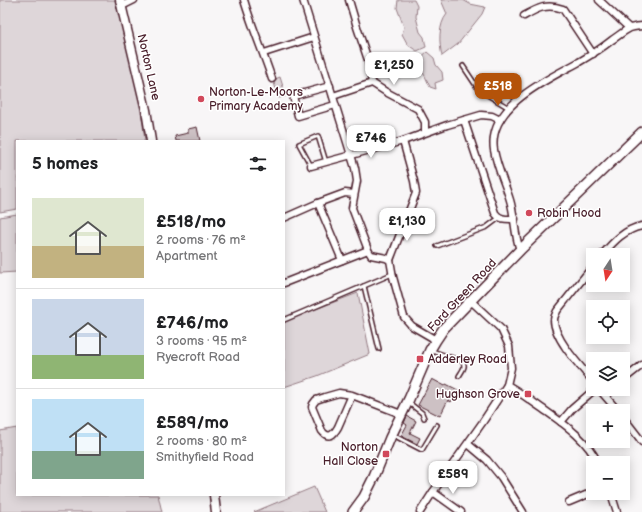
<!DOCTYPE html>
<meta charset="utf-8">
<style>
body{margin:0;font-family:"Balsamiq Sans",sans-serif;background:#f2f2f2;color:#202124;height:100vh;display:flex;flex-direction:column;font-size:15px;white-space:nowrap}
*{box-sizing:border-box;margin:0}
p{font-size:13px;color:#757577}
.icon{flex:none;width:22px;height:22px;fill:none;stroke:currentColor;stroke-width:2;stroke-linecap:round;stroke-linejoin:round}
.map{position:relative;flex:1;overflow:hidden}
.sheet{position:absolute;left:16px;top:140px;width:269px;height:356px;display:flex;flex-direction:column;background:#fff;border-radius:0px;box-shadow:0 2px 10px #0003}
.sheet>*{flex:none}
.needle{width:26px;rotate:192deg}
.fabs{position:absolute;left:586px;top:248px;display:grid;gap:8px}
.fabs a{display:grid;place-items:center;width:44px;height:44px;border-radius:0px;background:#fff;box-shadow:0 2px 10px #0003;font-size:20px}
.price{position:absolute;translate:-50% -34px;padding:0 9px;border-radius:8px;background:#fff;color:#222;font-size:13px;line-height:26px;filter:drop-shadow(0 1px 2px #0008)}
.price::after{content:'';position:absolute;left:50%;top:24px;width:12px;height:9px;margin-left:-6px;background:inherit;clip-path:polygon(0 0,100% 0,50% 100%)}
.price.current{background:#b45309;color:#fff}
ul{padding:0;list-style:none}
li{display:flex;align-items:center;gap:12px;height:100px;padding:0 16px}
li+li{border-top:1px solid #e0e0e0}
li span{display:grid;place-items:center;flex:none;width:112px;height:80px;border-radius:0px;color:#555}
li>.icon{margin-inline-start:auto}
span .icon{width:48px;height:48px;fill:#fffc;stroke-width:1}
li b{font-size:17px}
h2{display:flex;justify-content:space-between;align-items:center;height:48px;padding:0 16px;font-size:17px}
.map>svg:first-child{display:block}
.green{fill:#ded6d9;stroke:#947a82}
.building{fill:#cdc1c4;stroke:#4a1f2b}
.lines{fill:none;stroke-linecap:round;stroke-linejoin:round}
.service-casing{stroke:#4a1f2b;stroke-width:6}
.minor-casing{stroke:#4a1f2b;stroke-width:9}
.tertiary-casing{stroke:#4a1f2b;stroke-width:11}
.secondary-casing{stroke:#4a1f2b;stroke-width:12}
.service{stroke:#fff;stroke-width:3}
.minor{stroke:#fff;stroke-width:6}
.tertiary{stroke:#fff;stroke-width:8}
.secondary{stroke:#fff;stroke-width:9}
.poi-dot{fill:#d1495b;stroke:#fff;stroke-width:1.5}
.labels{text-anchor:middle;stroke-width:3;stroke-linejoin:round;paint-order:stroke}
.street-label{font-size:12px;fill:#4a1f2b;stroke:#fff}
.poi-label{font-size:12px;fill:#4a1f2b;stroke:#fff;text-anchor:start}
</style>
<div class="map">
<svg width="642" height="512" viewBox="0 0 642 512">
<rect width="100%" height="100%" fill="#f8f6f7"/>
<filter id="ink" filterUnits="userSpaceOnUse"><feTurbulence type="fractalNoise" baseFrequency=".025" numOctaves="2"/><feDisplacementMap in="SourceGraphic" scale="8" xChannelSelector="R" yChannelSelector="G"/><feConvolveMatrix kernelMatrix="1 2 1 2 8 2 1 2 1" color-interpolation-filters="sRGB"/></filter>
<g filter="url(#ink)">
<g class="green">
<path d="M0,0h116l24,102 5,39h-128v68l-17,3z"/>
<path d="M398,0h16l3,6 -1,11 4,15 4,5 2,10 -9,4 -9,-6 -6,-11 2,-7 -7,-19z"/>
<path d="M441,0h22l7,4 15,3 -3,7 -24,30 -16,12c-3,-13 -4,-31 5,-42z"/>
<path d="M427,52l7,6 2,7 6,7 1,8 -8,3 1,6 -6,-2 -5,-11 -5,-8 1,-11z"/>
<path d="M280,77l6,19 -7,2 -6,-18z"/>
<path d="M17,214v58l-17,1v-56z"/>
<path d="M358,293l12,61 -53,22 -33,11v-66z"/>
<path d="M17,428v67h141l4,17h-162v-81z"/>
<path d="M314,487l11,25h-71z"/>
</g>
<g class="building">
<path d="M197,127l3,14h-24l-1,-5 13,-3v-4z"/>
<path d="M432,379l13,7 1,-2 12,6 -7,12 -3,-2 -8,16 -22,-11z"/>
<path d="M407,416l9,5 -6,12 10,5 -3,6 -16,-8 6,-11 -3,-2z"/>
</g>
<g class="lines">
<defs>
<g id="service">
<path d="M463,66l16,24 30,18"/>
<path d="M311,166l-12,-22 19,-8 8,26"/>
<path d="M437,246l50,-19 12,-9"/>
<path d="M364,286l15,63"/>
<path d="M284,320l108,-46"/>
<path d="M432,351l30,10c5,5 0,10 -3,15"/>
<path d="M409,403l13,10 2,5"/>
<path d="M393,435l29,15 15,-25"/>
</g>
<g id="minor">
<path d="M244,0c8,27 19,52 28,79"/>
<path d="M303,0l52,168 2,13 -5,27 16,42 3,5 15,3 4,2"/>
<path d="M349,0l8,27 12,36 3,20"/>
<path d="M599,0l30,28"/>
<path d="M122,6l12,-6"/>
<path d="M524,16c14,-8 23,-13 39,-7l30,45"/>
<path d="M264,53l50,-16"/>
<path d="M330,86l-37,10 5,20 37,-11"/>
<path d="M333,96l39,-13 14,9 32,17 7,13v10"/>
<path d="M464,120l31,93c5,7 11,6 20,6"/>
<path d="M403,141l11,40 2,12 -26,67 3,17 11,40 8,9 24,14"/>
<path d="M311,166l92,-25 44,-16 34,-10 11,1 8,4"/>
<path d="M318,203l24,57"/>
<path d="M284,218l34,-15 27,-10 9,1"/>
<path d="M520,250c-6,-16 -5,-34 -10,-50 -5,-17 -13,-32 -16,-50 -7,-44 54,-71 85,-88 12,-7 23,-14 33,-22 6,-4 12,-9 18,-12 4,-1 8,-2 12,-2"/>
<path d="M602,255c11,-13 23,-26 40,-29"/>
<path d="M593,266l-36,45c-1,3 -3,5 -3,9 0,19 27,47 39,61"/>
<path d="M284,283l84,-33"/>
<path d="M623,380l19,-15"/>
<path d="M507,385c13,7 24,16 36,24 21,15 44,30 55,54"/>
<path d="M599,389l19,22"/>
<path d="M352,395l-14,32c-4,7 -9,13 -16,4l-10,-24 1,-3 3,-4 9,-3 14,-4 13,2 49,19"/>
<path d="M606,396l7,-7"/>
<path d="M623,417l17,22 2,3"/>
<path d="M561,422l11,-13 23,-20"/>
<path d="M468,444l19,16 14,17 22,35"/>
<path d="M433,492l28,20"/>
<path d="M611,493l6,19"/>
<path d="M569,502l24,-10"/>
<path d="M420,512l13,-20 49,-69 25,-38 4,-17 -2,-22 -8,-17 -30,-28"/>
</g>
<g id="tertiary">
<path d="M120,0l26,110 5,31"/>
<path d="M214,495l2,17"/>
</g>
<path id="secondary" d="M353,512l11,-15 10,-20 16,-39 19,-39 21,-49 6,-10 8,-12 76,-78 122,-118"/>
</defs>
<use href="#service" class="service-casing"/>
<use href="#minor" class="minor-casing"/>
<use href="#tertiary" class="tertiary-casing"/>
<use href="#secondary" class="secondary-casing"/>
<use href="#service" class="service"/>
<use href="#minor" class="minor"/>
<use href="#tertiary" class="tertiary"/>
<use href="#secondary" class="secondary"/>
</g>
</g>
<g class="poi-dot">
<circle cx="201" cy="99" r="4"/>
<circle cx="529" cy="213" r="4"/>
<rect x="416" y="355" width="8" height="8" rx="2"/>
<rect x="524" y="390" width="8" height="8" rx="2"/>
<rect x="382" y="450" width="8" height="8" rx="2"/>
</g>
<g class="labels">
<g class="street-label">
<text transform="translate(149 67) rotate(77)" y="4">Norton Lane</text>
<text transform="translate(462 295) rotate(-47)" y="4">Ford Green Road</text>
</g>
<g class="poi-label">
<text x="209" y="96">Norton-Le-Moors<tspan x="209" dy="14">Primary Academy</tspan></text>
<text x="537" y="217">Robin Hood</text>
<text x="428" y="363">Adderley Road</text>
<text x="520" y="398" text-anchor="end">Hughson Grove</text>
<text x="378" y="451" text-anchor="end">Norton<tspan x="378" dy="14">Hall Close</tspan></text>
</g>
</g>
</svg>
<div class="fabs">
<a><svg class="needle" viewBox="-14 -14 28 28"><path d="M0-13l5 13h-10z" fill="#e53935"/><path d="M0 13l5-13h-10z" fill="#757577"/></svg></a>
<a><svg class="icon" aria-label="locate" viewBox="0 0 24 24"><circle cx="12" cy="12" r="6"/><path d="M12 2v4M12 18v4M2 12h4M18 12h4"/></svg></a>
<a><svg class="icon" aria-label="layers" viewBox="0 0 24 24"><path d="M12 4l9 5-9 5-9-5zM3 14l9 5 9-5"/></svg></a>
<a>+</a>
<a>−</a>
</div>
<b class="price" style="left:394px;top:86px">£1,250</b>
<b class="price current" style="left:498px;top:107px">£518</b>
<b class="price" style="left:371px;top:159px">£746</b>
<b class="price" style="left:407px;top:242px">£1,130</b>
<b class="price" style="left:453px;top:495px">£589</b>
<section class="sheet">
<h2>5 homes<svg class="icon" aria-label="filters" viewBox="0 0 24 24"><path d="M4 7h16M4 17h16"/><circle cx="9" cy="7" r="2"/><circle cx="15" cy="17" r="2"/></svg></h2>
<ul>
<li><span style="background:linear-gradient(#dfe7d0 60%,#c2b280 0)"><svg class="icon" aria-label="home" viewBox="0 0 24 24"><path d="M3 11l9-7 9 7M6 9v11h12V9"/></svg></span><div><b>£518/mo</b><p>2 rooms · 76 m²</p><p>Apartment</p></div></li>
<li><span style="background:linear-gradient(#c9d6e8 70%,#8fb573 0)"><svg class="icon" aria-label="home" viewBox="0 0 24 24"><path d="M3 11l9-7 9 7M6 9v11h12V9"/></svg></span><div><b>£746/mo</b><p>3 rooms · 95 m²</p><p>Ryecroft Road</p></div></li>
<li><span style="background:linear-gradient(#bfe0f5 65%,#7fa58c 0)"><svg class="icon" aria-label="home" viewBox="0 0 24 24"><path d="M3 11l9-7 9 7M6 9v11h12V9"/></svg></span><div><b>£589/mo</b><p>2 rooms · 80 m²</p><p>Smithyfield Road</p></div></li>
</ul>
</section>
</div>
